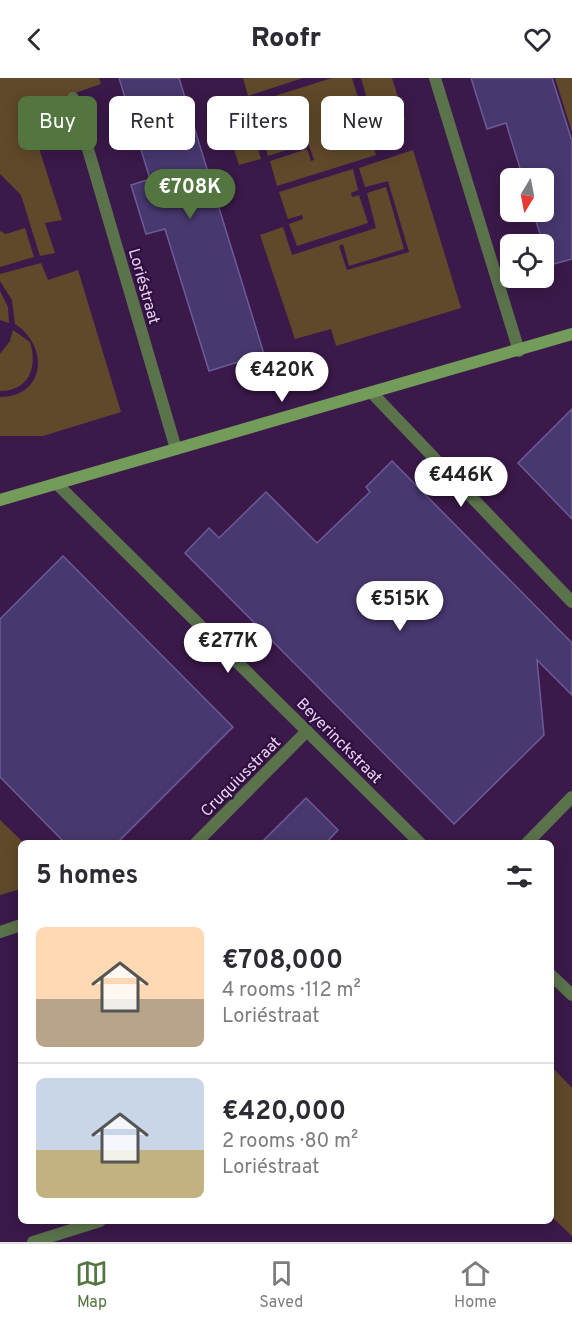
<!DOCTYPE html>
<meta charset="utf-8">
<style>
body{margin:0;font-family:Overpass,sans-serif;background:#f7f7f7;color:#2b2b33;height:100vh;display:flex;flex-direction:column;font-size:22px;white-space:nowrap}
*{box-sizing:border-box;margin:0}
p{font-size:20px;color:#7c7c81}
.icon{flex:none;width:33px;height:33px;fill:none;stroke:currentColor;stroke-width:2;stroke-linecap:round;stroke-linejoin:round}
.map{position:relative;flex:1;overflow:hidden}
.side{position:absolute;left:18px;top:762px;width:536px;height:384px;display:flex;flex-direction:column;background:#fff;border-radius:9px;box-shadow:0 3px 15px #0003}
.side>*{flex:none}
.top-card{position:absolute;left:18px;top:18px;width:537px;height:54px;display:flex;gap:12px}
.needle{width:39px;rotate:190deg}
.fabs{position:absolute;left:500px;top:90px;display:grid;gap:12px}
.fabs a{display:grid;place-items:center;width:54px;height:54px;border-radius:9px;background:#fff;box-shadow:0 3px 15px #0003;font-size:30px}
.price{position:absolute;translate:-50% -51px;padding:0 14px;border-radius:21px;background:#fff;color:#222;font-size:20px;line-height:39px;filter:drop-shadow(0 2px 3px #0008)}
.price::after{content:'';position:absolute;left:50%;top:36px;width:18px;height:14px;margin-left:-9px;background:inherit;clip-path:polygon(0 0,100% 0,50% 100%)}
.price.on{background:#53753f;color:#fff}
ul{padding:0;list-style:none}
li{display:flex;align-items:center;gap:18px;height:150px;padding:0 18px}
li+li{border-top:2px solid #e1e1e2}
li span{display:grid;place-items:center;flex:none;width:168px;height:120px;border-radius:9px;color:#555}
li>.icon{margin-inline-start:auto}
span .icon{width:72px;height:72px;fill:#fffc;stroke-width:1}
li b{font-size:26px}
h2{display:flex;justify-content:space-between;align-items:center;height:72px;padding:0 18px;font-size:26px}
.tag{padding:0 21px;border-radius:9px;background:#fff;box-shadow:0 3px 15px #0003;font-size:21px;line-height:54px}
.tag.on{background:#53753f;color:#fff}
header{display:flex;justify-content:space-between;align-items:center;height:78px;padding:0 18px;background:#fff;font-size:27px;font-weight:800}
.tabs{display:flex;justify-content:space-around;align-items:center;height:84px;border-top:2px solid #e1e1e2;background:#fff;font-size:16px;color:#7c7c81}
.tabs a{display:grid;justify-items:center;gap:3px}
.tabs .on{color:#53753f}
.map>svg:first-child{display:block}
.green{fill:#60492a}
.building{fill:#47386f;stroke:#6b5c97;stroke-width:1.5}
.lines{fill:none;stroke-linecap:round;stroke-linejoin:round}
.street{stroke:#5a734b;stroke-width:12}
.secondary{stroke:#739c5a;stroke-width:12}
.labels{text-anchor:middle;stroke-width:4.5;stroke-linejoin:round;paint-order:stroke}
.street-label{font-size:16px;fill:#e7d3f1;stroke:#310e3f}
</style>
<header><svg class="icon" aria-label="back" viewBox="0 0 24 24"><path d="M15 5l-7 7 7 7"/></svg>Roofr<svg class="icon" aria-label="heart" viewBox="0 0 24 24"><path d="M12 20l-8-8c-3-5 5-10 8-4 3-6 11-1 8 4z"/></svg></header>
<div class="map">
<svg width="572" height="1164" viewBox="0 0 572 1164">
<rect width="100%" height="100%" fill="#3b194a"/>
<g class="green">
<path d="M0,0h99l2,6 -46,16 -2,-3 -28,8 37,115 -17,3 10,30 -15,3 -19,-61 -21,-21z"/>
<path d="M243,0h60l-55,18z"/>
<path d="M332,0h20l24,77 -99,31 -7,-25 37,-12 4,12 3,-1 -6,-17 -40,13 -16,-53z"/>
<path d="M361,0h31l13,42 -29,10z"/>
<path d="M555,0h17v54z"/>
<path d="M242,19l19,62 -22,6 -19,-59z"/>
<path d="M413,72l48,158 -125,38 -5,-17 -36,10 -35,-104 23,-8 9,28 84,-27 -9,-35 19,-6 18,62 -55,17 -6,-22 -4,2 8,24 62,-18 -21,-71 -23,6 -6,-19z"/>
<path d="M353,91l5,21 -7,3 1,4 7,-2 9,28 -71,23 -8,-22 14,-5 -1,-4 -14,4 -9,-27z"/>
<path d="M25,150l9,29 -34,10v-36l6,3z"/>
<path d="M41,185l7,17 30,-10 43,142 -78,24h-43v-39c45,0 50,-50 15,-73l-3,-24 -12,-19v-7z"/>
<path d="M0,213l8,16 1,16 -9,-3z"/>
<path d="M13,252l17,12c8,25 -1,49 -30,49v-37l10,-13z"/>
<path d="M0,742l24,23h-3v46l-21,6z"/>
<path d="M550,987l22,23v148l-21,-20z"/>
</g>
<g class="building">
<path d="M119,0h60l85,276 -55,17 -44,-142 -19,5 -15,-49 19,-6z"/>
<path d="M471,0h81l20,63v118l-22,6 -17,-53h10v-34h-20l-17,-55 -19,6z"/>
<path d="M572,331v110l-54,-56z"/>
<path d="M392,383l180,182v52l-35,-35 7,75 -90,89 -269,-271 24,-25 10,10 47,-46 51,51 53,-51 -4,-5z"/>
<path d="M63,478l170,171 -116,116h-52l-65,-66v-158z"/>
<path d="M306,720l32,32 -12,13h-65z"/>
</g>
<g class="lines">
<g class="street">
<path d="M435,0l84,273"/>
<path d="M73,20l103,351"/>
<path d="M372,315l200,209"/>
<path d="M57,406l363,359"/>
<path d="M196,765l111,-112"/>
<path d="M527,765l45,-46"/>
<path d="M0,854l21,-7"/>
<path d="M550,896l22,21"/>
<path d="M33,1164l67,-21"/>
</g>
<path class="secondary" d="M0,422l572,-166"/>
</g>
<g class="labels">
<g class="street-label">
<text transform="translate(145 208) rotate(74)" y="6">Loriéstraat</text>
<text transform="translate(340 662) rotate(45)" y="6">Beyerinckstraat</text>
<text transform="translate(240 698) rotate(-45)" y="6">Cruquiusstraat</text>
</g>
</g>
</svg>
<div class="fabs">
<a><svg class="needle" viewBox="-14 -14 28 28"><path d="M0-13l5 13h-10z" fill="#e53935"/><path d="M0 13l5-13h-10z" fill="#7c7c81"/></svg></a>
<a><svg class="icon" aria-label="locate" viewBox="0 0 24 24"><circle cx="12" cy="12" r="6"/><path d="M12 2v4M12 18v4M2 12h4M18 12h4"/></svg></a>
</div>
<b class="price on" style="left:190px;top:142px">€708K</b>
<b class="price" style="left:282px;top:325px">€420K</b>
<b class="price" style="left:461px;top:430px">€446K</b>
<b class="price" style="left:400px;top:554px">€515K</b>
<b class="price" style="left:228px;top:596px">€277K</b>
<div class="top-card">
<a class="tag on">Buy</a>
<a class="tag">Rent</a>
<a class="tag">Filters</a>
<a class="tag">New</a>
</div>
<section class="side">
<h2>5 homes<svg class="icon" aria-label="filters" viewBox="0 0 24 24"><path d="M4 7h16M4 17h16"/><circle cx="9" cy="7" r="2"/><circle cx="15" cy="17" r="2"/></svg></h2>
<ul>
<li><span style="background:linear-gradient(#ffd9b3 60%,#b9a48a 0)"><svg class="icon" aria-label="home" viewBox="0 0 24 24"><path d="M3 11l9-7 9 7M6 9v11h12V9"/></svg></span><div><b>€708,000</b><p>4 rooms · 112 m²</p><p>Loriéstraat</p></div></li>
<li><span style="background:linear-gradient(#c9d6e8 60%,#c2b280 0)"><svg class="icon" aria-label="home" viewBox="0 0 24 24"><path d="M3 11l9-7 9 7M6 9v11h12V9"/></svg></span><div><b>€420,000</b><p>2 rooms · 80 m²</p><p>Loriéstraat</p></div></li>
</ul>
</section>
</div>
<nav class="tabs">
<a class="on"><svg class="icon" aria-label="map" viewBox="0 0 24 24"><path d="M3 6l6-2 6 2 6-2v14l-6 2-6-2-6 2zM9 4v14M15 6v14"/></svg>Map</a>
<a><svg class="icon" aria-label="saved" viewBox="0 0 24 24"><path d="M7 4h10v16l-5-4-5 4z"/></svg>Saved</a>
<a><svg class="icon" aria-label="home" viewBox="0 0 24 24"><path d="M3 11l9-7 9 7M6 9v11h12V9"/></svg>Home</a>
</nav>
